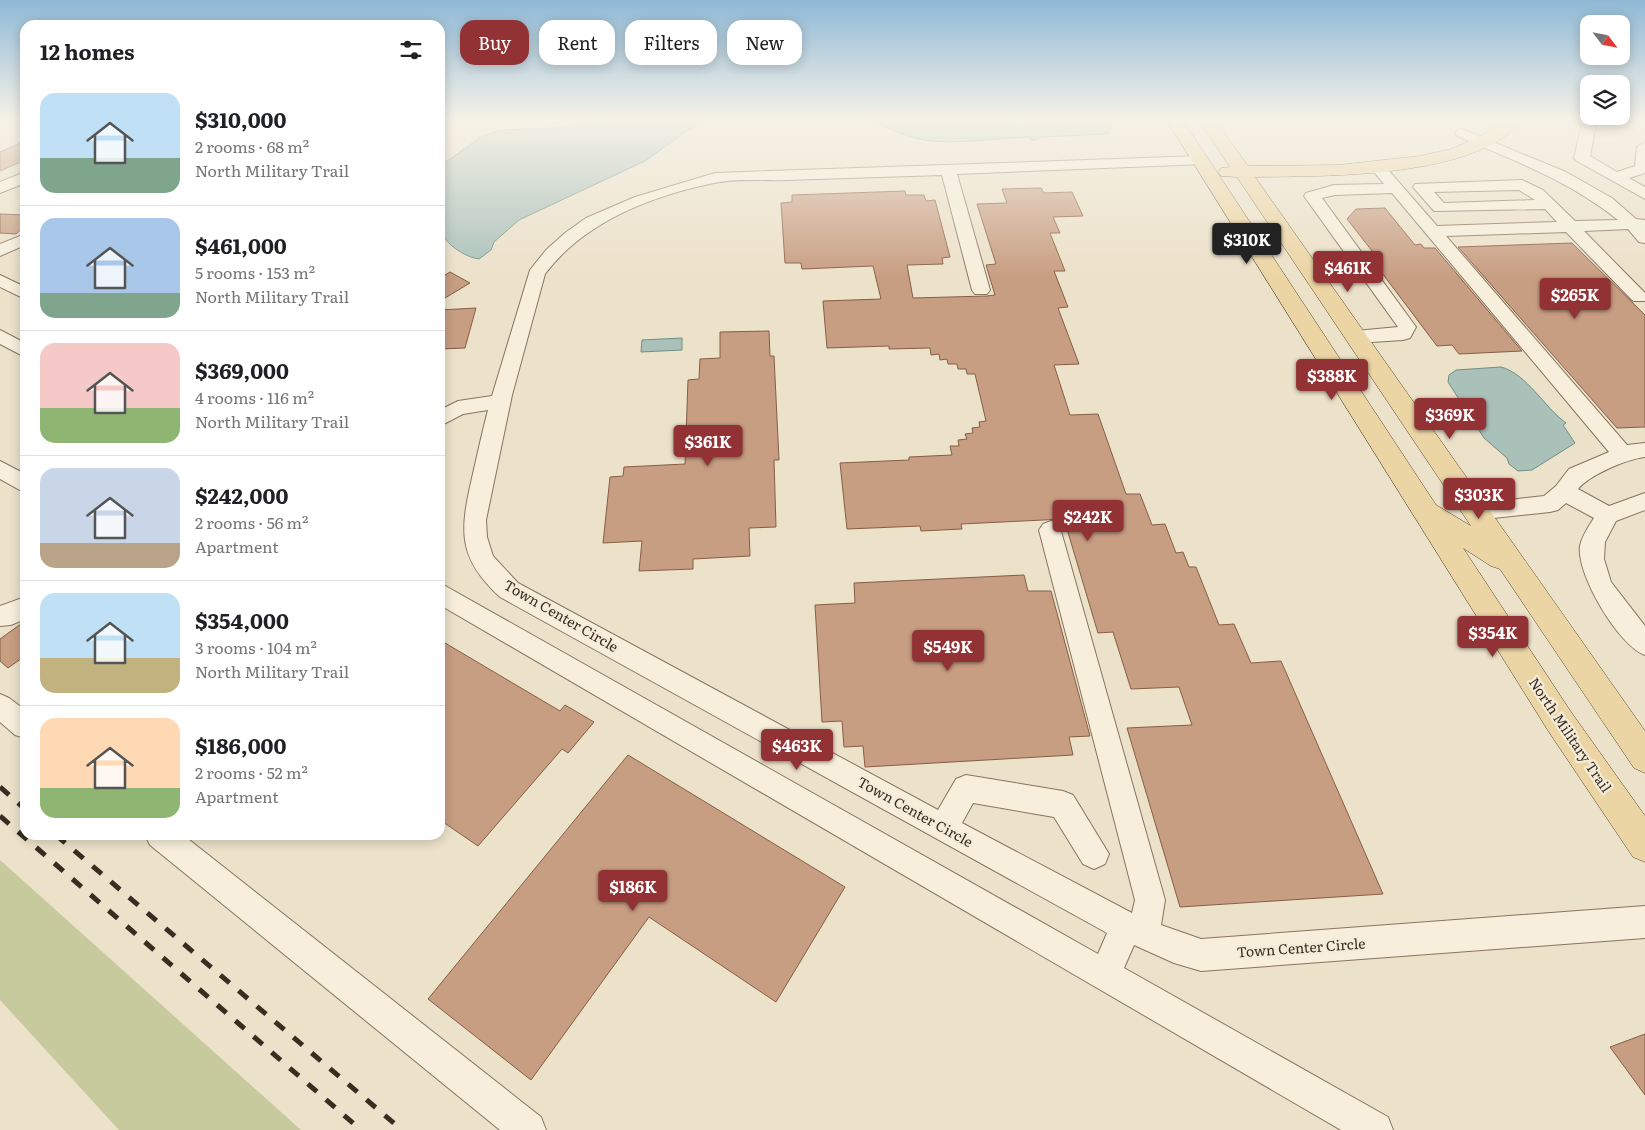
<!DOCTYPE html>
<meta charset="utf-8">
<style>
body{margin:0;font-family:Literata,serif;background:#f6f6f6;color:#202124;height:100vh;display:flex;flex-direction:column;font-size:19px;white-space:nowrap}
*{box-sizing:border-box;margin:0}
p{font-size:16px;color:#757577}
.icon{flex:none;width:28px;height:28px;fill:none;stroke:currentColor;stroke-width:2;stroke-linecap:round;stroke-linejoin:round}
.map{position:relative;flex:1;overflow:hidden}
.details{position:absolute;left:20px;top:20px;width:425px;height:820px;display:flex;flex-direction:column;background:#fff;border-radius:15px;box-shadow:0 2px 12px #0003}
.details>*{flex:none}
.banner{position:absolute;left:460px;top:20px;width:475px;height:45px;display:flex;gap:10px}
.needle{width:32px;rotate:122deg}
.buttons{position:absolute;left:1580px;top:15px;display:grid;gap:10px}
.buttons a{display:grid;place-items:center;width:50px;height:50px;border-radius:10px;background:#fff;box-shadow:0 2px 12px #0003;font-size:25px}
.price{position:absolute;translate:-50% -42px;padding:0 11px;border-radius:5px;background:#933235;color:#fff;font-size:16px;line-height:32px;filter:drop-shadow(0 1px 2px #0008)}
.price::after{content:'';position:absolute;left:50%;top:30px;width:15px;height:11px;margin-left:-8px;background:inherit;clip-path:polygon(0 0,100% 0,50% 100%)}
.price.on{background:#222;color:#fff}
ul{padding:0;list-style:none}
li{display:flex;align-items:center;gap:15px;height:125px;padding:0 20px}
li+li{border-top:1px solid #e0e0e0}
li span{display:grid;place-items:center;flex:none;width:140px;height:100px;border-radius:15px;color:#555}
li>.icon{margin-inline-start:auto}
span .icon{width:60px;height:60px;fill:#fffc;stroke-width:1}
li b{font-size:21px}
h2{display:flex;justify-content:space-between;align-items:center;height:60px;padding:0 20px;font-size:21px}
.pill{padding:0 18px;border-radius:15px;background:#fff;box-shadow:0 2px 12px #0003;font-size:18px;line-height:45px}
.pill.on{background:#933235;color:#fff}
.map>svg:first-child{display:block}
.green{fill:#c6ca9d}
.water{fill:#aac1ba;stroke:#708f87}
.building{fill:#c89e82;stroke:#865e46}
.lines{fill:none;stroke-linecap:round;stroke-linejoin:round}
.minor-casing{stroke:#88745f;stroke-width:2}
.major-casing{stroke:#564332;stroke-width:1}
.minor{fill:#f7efdc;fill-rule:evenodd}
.major{fill:#ecd5a4;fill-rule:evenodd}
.rail{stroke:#392d21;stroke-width:5;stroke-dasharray:12 12;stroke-linecap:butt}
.labels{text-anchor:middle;stroke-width:4.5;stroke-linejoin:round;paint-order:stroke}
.street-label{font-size:14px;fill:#392d21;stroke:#f4ecd9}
</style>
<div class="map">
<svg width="1645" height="1130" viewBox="0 0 1645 1130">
<rect width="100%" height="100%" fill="#ece1c9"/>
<path class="green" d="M0,860l301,270h-182l-119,-130z"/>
<g class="water">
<path d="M599,119h109l-23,13 -40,29 -126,59 -25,22 -3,8 -12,9c-14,-2 -35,-15 -39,-30 -3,-11 0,-49 0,-63l41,-29 18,-7 59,-2z"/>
<path d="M866,119h246l-4,15 -66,3 -5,3h-5l-4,-3c-29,1 -76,8 -104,3 -20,-3 -39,-14 -58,-21z"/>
<path d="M682,338v12l-41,2 1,-12z"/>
<path d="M1501,367c26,7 43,40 65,56l-3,2 12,18 -43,27 -14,1 -9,-7 -2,-6 -23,-20 -36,-56 1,-7 7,-5z"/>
</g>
<g class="building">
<path d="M25,141v19l-25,11v-19z"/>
<path d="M1041,188l3,5 28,-1 11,24 -30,1 7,16h-10l15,38h-11l14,36 -10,1 21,56 -25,1 16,50 28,-1 28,80h14l12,31 13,-1 11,29 7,-1 6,15h7l23,58 15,-1 17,39 30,-2 102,233 -203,13 -53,-179 65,-3 -13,-38 -48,2 -18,-57 -15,1 -34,-114 -103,5 1,5 -41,2 -1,-5 -73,3 -7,-66 69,-3v-3l43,-2 -2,-9h9l-1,-6 9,-1 -2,-5 8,-1 -1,-5 8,-1 -1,-5 7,-1 -11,-47h-8l-1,-5h-8l-1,-5h-9l-1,-5 -7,1 -1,-6 -8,1 -1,-7 -41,1v-3l-62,2 -4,-47 58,-2 -8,-33 -71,3 -1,-6h-16l-4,-60 11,-1v-7l113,-4 1,4h18l2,6 9,-1 15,57 -8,1 1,6 -36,1 6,33 74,-2 8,-1 -9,-30 10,-1 -19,-60 30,-1 -5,-14z"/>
<path d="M1385,208l30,37 6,-1 3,4h11l87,103 -63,3 -7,-9 -15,1 -61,-81h7l-36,-46 9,-10z"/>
<path d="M0,214l25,1v11l-9,8 -16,-1z"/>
<path d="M1572,243l73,72v112l-28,1 -159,-181z"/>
<path d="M450,272l20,11 -30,18v-23z"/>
<path d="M476,308l-11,40 -25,1v-39z"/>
<path d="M769,331l1,25h4l5,104h-5l2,67 -27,1 1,28 -57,3v10l-54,2 3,-30 -39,2 7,-66 13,-1 1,-9 61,-3 3,-84 11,-1 1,-20 20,-1v-26z"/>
<path d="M1024,575l4,16h23l39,145 -21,1 4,18 -208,12 -2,-21 -19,1 -2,-26 -20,1 -7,-117 40,-2 -1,-20z"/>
<path d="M25,621v35l-17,12 -8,-7v-22z"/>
<path d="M440,640l120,71 5,-6 29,17 -26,31 -6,-4 -84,97 -38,-26z"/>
<path d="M628,755l217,132 -69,115 -127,-85 -118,163 -103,-81z"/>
<path d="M1645,1034v61l-35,-48z"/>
</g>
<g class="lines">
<defs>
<g id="minor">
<path d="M1583,119h14l-7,37 27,16 18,-6 2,-19 8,-5v31l-16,5 16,9v12l-68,-38 -3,-3z"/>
<path d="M1462,129l104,43 46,26 24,21 9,1v23l-6,-1 -11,-13 -44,2 61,62v8h-12l-67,-69 -120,4 181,209 18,-2v14c-18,2 -56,18 -67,32l31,17 36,-13v17l-29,11 -11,21 -1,17 7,23 34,44v29c-26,-9 -69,-81 -65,-109 2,-10 9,-20 14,-28l-28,-15 -8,7 -8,2 -75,8 -8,-2 -3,-6 3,-6 8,-2 69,-8 12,-10 13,-17 40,-17 -217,-259 -57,2 -13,3 94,129 -6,11 -7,2 -47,3 -7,-2 -2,-4 2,-4 7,-2 42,-4 -94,-131 2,-3 28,-8 50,-1 -14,-17 3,-3h10l54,62 120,-4 -12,-13 -111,2 -21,-24 2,-3 107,-4 21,10 32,31 43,-1c-48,-39 -105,-60 -161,-84l-2,-3 2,-3zM1519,190l16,10 -91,3 -10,-11z"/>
<path d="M1200,156l8,5 -3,3 -248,10 33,116 -3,4h-12l-3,-4 -30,-115c-52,2 -104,3 -156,5 -23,1 -49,-2 -72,3 -63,13 -130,39 -169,91l-33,121 -26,125 1,17 6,19 25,27 420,227 18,-31 10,-4 97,16 10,4 36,59 -4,10 -11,5 -11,-5 -29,-47 -81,-14 -11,20 170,90 3,-13 -96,-370 4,-6 8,-3 8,3 106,376 -4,25 40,14 444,-33v32l-444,33 -27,-8 -40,-18 -10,23 264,149 5,13h-52l-901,-525v-22l658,371 9,-21 -607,-336c-43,-39 -40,-67 -28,-119 5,-22 10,-45 16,-68l-25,4 -23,12v-16l18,-9 34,-5 38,-126 16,-20 19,-17 21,-15 49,-21 80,-24z"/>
<path d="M25,172v11l-25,10v-11z"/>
<path d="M25,234v11l-25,11v-12z"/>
<path d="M0,275l25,12v12l-25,-12z"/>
<path d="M0,330l25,13v14l-25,-13z"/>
<path d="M0,461l25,13v19l-25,-14z"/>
<path d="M25,597v22l-14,6 -11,1v-20z"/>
<path d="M0,694l9,4 16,12v28l-10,-3 -15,-13z"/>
<path d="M145,835h38l358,282 5,13h-46l-350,-285z"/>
</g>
<path id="major" d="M1166,119h16l254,386 35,21 -234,-349 -16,-1 -3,-4 3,-4 9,-1 -32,-48h16l34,47 90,-1 82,-9 31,-7 32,-14 21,-16h18c-41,60 -201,57 -267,58l390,554v42l-11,-5 -134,-199 -9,-3 -28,-18 108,164 74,104v46l-12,-5 -84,-125z"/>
</defs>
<use href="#minor" class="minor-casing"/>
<use href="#major" class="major-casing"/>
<use href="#minor" class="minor"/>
<use href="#major" class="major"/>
<g class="rail">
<path d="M0,787l25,22"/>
<path d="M0,816l361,314"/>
<path d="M56,835l346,295"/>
</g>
</g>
<linearGradient id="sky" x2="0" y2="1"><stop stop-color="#8fb9d6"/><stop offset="0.43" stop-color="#f6f2e7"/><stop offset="1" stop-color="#f6f2e7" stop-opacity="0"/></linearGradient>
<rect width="1645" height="277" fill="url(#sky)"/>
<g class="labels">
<g class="street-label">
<text transform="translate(561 616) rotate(30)" y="5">Town Center Circle</text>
<text transform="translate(1570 735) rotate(56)" y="5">North Military Trail</text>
<text transform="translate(915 812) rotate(29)" y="5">Town Center Circle</text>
<text transform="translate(1301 948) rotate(-4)" y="5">Town Center Circle</text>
</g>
</g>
</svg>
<div class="buttons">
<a><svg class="needle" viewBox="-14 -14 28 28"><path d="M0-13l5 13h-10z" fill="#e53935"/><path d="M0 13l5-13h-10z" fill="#757577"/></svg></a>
<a><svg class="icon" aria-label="layers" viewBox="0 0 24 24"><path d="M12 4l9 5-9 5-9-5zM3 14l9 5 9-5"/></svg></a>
</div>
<b class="price on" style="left:1247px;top:265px">$310K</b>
<b class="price" style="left:1348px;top:293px">$461K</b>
<b class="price" style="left:1575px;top:320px">$265K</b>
<b class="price" style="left:1332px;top:401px">$388K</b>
<b class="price" style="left:1450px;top:440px">$369K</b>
<b class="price" style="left:708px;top:467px">$361K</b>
<b class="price" style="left:1479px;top:520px">$303K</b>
<b class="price" style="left:1088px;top:542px">$242K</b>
<b class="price" style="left:1493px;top:658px">$354K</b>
<b class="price" style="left:948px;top:672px">$549K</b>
<b class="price" style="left:797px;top:771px">$463K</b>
<b class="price" style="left:633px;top:912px">$186K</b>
<div class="banner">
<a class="pill on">Buy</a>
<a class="pill">Rent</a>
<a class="pill">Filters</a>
<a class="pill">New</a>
</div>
<section class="details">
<h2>12 homes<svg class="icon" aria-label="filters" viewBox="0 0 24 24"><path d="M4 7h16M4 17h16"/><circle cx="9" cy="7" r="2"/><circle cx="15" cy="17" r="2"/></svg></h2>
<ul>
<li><span style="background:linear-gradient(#bfe0f5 65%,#7fa58c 0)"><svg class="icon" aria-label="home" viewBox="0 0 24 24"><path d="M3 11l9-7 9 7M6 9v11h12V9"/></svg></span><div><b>$310,000</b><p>2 rooms · 68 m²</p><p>North Military Trail</p></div></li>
<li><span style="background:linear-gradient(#a9c7e8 75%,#7fa58c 0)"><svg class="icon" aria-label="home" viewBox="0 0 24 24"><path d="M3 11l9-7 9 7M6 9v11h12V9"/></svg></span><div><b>$461,000</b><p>5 rooms · 153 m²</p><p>North Military Trail</p></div></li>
<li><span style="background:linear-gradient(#f6c9c9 65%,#8fb573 0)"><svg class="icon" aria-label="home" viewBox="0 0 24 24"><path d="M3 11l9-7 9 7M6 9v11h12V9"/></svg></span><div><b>$369,000</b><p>4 rooms · 116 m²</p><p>North Military Trail</p></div></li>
<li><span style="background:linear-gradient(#c9d6e8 75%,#b9a48a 0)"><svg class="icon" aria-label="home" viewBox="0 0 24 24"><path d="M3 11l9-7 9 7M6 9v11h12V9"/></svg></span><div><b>$242,000</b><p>2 rooms · 56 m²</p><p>Apartment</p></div></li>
<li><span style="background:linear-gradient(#bfe0f5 65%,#c2b280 0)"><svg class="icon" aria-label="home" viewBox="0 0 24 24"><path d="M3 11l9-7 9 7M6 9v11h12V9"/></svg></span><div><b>$354,000</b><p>3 rooms · 104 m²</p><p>North Military Trail</p></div></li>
<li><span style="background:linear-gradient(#ffd9b3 70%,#8fb573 0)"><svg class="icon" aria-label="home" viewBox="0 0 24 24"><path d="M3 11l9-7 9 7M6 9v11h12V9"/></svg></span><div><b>$186,000</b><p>2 rooms · 52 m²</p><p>Apartment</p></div></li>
</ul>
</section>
</div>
